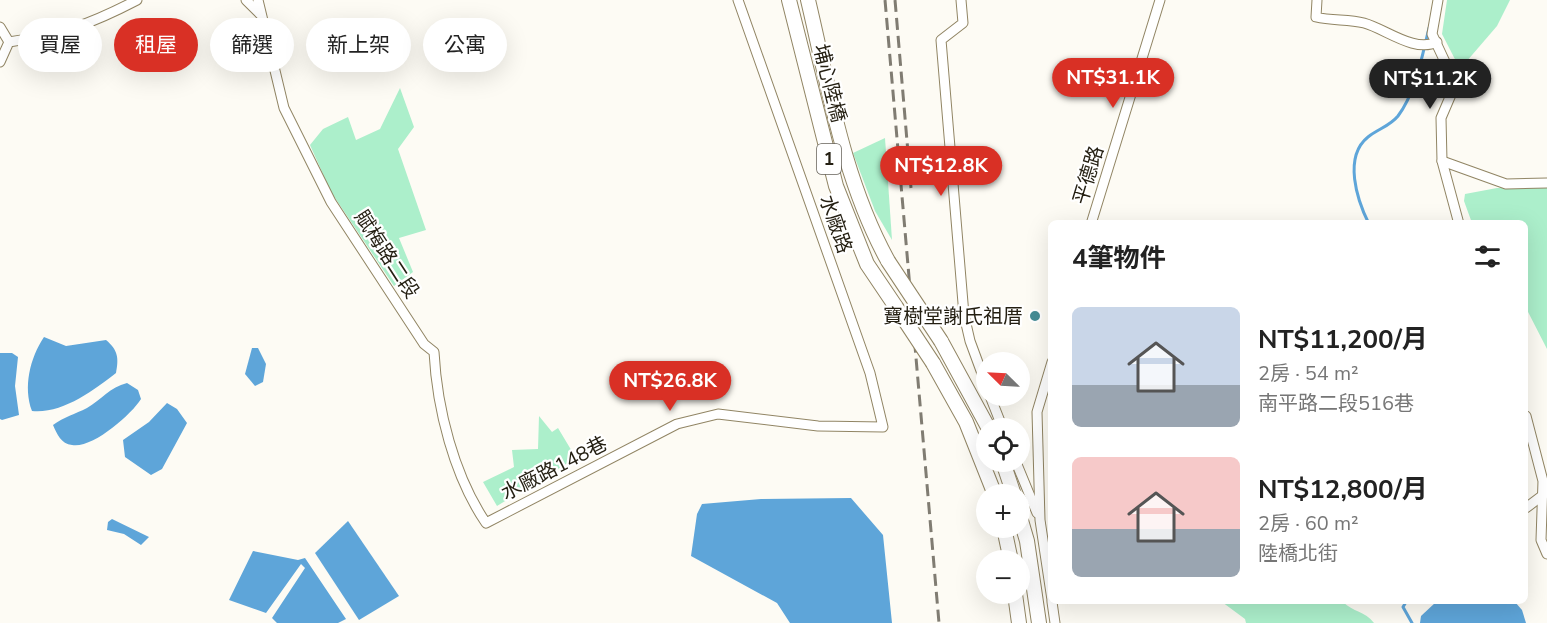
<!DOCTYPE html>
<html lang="zh-TW">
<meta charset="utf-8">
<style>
body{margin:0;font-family:"Nunito Sans","Noto Sans TC",sans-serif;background:#f6f6f6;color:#222;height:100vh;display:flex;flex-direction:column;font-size:22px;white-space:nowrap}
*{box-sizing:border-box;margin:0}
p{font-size:20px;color:#767676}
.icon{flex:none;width:33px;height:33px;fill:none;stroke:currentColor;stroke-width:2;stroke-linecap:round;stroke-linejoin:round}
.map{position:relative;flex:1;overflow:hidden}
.drawer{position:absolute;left:1048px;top:220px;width:480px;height:384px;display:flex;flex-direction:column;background:#fff;border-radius:9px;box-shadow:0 6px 24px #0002}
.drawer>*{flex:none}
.banner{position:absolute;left:18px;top:18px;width:570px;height:54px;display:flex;gap:12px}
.needle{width:39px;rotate:294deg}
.buttons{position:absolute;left:976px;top:352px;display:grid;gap:12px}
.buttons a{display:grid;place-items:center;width:54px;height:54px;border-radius:50%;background:#fff;box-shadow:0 6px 24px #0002;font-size:30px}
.price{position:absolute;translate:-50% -51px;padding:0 14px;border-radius:21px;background:#d93025;color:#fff;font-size:20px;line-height:39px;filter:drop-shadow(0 2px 3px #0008)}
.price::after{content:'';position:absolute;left:50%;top:36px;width:18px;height:14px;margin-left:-9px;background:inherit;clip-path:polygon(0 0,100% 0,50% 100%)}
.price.selected{background:#222;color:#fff}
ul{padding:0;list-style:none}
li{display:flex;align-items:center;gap:18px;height:150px;padding:0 24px}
li span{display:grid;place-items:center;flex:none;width:168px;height:120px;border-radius:9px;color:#555}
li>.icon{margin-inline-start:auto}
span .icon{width:72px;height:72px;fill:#fffc;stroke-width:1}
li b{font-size:26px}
h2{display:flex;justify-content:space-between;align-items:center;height:72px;padding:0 24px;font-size:26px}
.chip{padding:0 21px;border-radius:27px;background:#fff;box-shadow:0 6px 24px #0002;font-size:21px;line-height:54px}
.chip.selected{background:#d93025;color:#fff}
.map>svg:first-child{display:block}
.green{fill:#acefcb}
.water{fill:#5ea5d9}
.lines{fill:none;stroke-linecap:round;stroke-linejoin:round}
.stream{stroke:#5ea5d9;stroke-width:3}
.minor-casing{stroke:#918564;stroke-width:11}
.primary-casing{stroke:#918564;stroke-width:16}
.minor{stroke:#fff;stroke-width:9}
.primary{stroke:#fff;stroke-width:14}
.rail{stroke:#807c72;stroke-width:3;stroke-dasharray:12 6;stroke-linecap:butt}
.primary-bridge-casing{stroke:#918564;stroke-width:16;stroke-linecap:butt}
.primary-bridge{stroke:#fff;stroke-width:14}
.poi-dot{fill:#458c95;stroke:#fff;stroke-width:2}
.labels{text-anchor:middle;stroke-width:4.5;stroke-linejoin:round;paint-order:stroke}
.shield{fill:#fff;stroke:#666259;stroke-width:1.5}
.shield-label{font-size:18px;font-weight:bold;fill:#241f12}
.street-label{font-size:20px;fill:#241f12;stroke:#fff}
.poi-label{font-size:20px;fill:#241f12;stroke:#fff;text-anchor:end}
</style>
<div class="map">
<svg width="1547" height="623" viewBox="0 0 1547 623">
<rect width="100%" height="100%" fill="#fdfbf4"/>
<g class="green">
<path d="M1447,0h63l-13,26 -37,43 -18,-35z"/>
<path d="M400,88l14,39 -16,22 28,81 -27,8 14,34 -19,14 -63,-94 -21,-47 13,-16 25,-12 8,23 24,-11z"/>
<path d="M885,138l7,102 -17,-29 -22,-58z"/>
<path d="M1542,187l5,1v161l-21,-41v-84l-54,-1 -8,-22 1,-7 32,-6z"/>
<path d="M1293,220l1,3h-92v-1z"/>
<path d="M539,416l13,16 6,-4 18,30 -79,48 -14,-24 31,-15 -2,-17 26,-1z"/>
<path d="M1222,602h121c10,10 22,9 31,21h-128l-1,-4z"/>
</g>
<g class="water">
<path d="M44,337l22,9 40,-6c12,10 13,18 10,33 -23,18 -54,41 -84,38 -9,-24 -2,-53 12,-74z"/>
<path d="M252,348h6l8,16 -3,18 -8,4 -10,-12z"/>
<path d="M0,353h12l6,4 -3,29 4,29 -17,5 -2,-1z"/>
<path d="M127,383l11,7 3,9c-10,16 -49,50 -69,46 -11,-1 -15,-11 -19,-20 11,-8 22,-11 34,-17 14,-8 23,-21 40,-25z"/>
<path d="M167,403l10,6 10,14 -25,46 -11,6 -26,-18 -2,-17 26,-18z"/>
<path d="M851,498l32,37 9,88h-102l-13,-20 -86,-47 6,-42 5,-10 59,-5z"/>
<path d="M112,519l37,18 -8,8 -17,-11 -17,-4 1,-8z"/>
<path d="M348,521l51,75 -40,24 -44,-67z"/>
<path d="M253,551l45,9 7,-2 41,61 -8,4h-61l-5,-5 33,-50 -4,-4 -35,49 -37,-13z"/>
<path d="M1436,602h79l7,8 4,13h-106l1,-7z"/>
</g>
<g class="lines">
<g class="stream">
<path d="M1369,224c-12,-24 -26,-67 -1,-87 10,-8 22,-11 30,-21 18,-24 24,-60 31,-88"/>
<path d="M1406,602l-3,5 9,16"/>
</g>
<defs>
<g id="minor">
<path d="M246,0l14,14"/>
<path d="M258,0l26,108 47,94 93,142 10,8c3,57 20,124 52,171l191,-99 41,-10 100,12 65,1 -13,-54 -132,-373"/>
<path d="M961,0l2,23 -22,17 23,275 6,26 17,46"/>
<path d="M1317,0l-1,17c16,4 32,2 48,6 22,6 50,30 73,19"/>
<path d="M1438,0l-6,34 21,45v11l-12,28 1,43 17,63"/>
<path d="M0,27l9,15"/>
<path d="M0,62l9,-20c53,-8 80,-17 128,-42"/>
<path d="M1442,161l64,23 41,-1"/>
<path d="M1091,224l69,-224"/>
<path d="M1052,362l-15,50 3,108 12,80"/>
<path d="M990,396l13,33"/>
<path d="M1526,416l17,65 -2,59 6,14"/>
<path d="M1016,462l21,51"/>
<path d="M1526,508l17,-13"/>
<path d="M1052,602l3,21"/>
</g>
<g id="primary">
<path d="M789,0l47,186 31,78 29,43"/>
<path d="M808,0c21,89 36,181 80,261"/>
<path d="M941,341l48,88"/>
<path d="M933,363l33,59 29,73"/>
<path d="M1003,462l11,33"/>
<path d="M1020,517l7,24 12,82"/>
<path d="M1004,528l7,33"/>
<path d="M1015,594l4,29"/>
</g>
</defs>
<use href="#minor" class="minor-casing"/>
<use href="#primary" class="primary-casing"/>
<use href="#minor" class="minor"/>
<use href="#primary" class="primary"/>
<g class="rail">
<path d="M885,0l54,623"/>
<path d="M895,0l16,188"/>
</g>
<defs>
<g id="primary-bridge">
<path d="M888,261l53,80"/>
<path d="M896,307l37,56"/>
</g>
</defs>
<use href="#primary-bridge" class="primary-bridge-casing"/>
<use href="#primary-bridge" class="primary-bridge"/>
</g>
<circle class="poi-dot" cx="1035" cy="316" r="6"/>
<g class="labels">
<rect class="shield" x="817" y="144" width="24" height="30" rx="4.5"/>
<g class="shield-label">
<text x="829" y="165">1</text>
</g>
<g class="street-label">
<text transform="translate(830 83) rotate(76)" y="7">埔心陸橋</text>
<text transform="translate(1088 175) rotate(-73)" y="7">平德路</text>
<text transform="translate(836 224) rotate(71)" y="7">水廠路</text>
<text transform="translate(387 254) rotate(57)" y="7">賦梅路二段</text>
<text transform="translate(554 468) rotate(-27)" y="7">水廠路148巷</text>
</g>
<g class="poi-label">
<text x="1023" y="323">寶樹堂謝氏祖厝</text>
</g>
</g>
</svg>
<div class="buttons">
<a><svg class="needle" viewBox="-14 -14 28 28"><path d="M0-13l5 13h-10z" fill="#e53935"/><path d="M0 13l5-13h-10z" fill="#767676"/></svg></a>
<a><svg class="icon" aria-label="locate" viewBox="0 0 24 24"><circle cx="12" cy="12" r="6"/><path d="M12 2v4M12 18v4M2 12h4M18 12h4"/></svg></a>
<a>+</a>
<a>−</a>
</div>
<b class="price" style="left:1113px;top:109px">NT$31.1K</b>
<b class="price selected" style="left:1430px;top:110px">NT$11.2K</b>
<b class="price" style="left:941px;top:197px">NT$12.8K</b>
<b class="price" style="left:670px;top:412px">NT$26.8K</b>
<div class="banner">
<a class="chip">買屋</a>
<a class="chip selected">租屋</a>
<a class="chip">篩選</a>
<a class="chip">新上架</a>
<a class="chip">公寓</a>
</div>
<section class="drawer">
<h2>4筆物件<svg class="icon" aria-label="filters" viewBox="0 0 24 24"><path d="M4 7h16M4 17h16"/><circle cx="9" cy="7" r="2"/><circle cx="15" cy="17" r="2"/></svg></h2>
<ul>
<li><span style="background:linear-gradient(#c9d6e8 65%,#9aa5b1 0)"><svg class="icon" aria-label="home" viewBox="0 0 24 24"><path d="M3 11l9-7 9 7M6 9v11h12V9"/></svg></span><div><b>NT$11,200/月</b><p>2房 · 54 m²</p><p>南平路二段516巷</p></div></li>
<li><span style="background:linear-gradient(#f6c9c9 60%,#9aa5b1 0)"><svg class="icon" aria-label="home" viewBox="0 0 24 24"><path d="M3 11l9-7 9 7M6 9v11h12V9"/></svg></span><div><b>NT$12,800/月</b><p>2房 · 60 m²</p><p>陸橋北街</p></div></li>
</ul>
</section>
</div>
